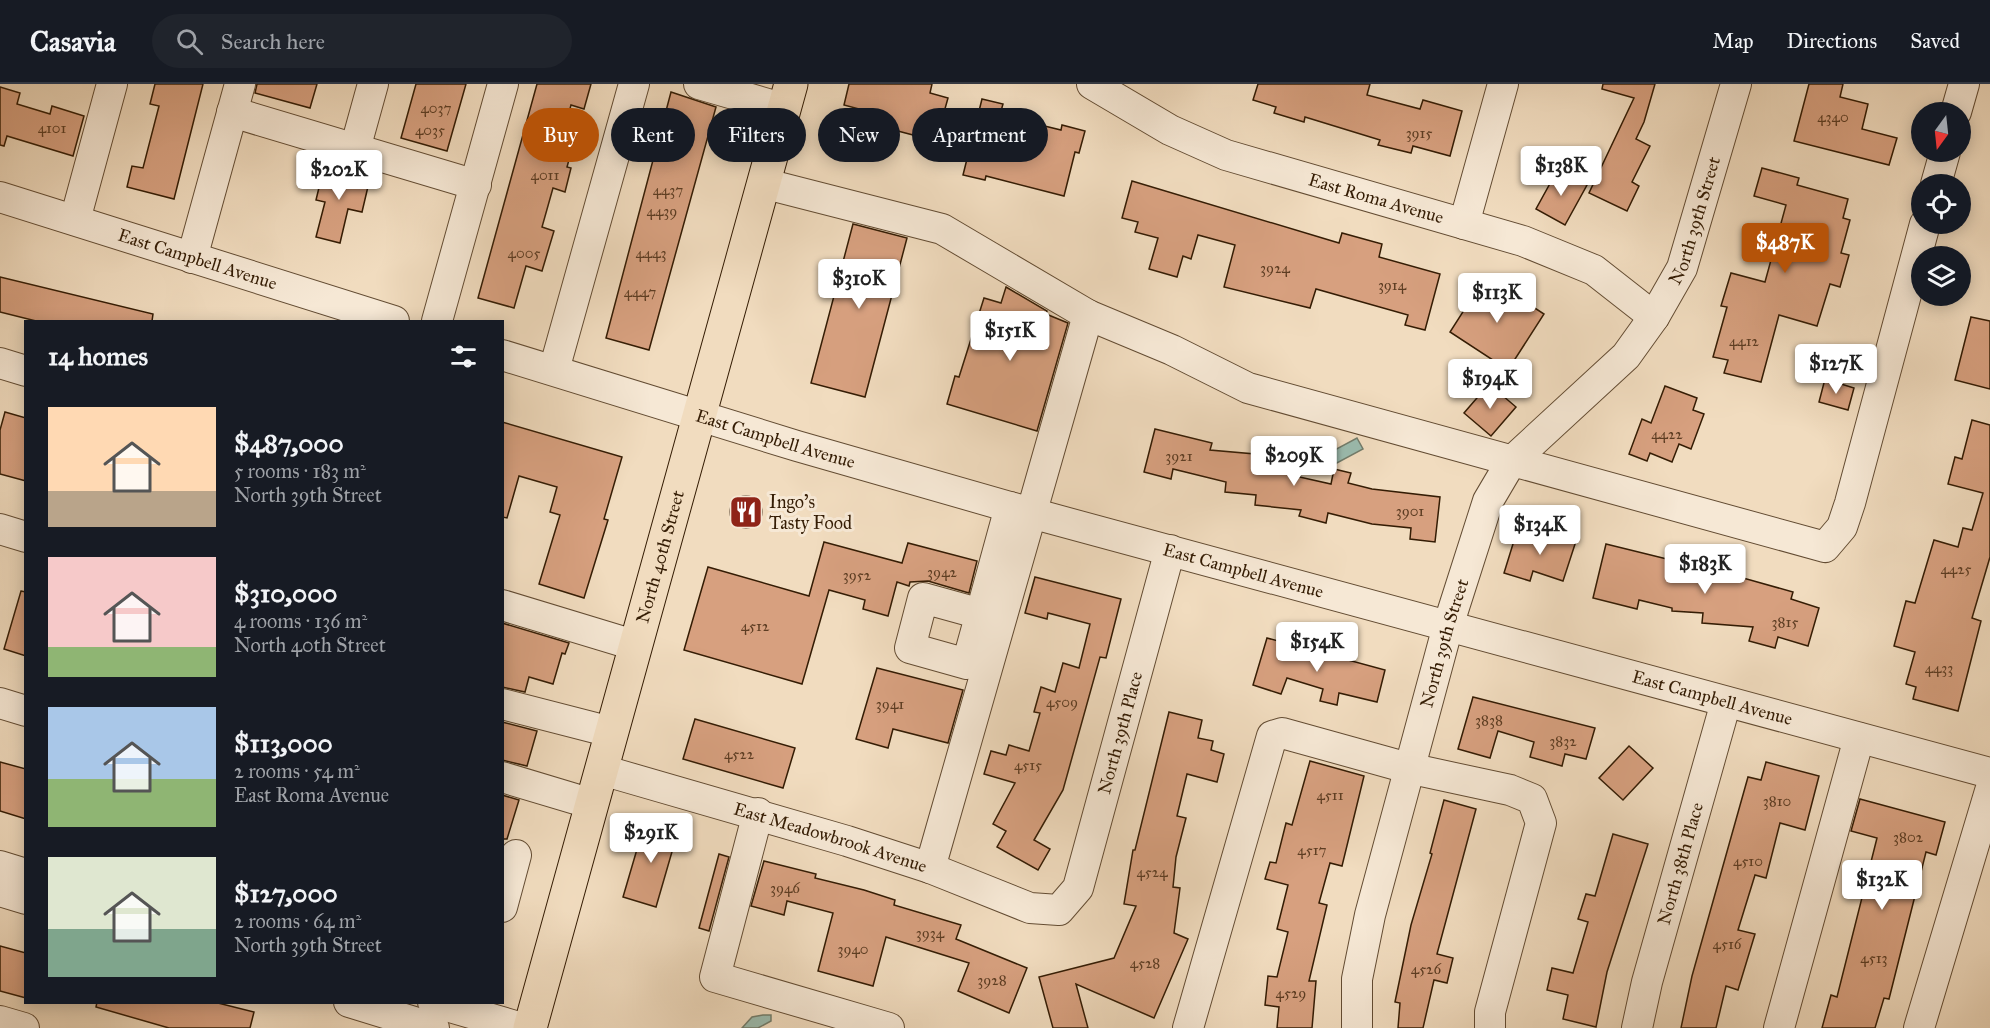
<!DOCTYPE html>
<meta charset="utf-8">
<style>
body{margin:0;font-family:"IM FELL Great Primer",serif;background:#20242c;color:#f1f3f6;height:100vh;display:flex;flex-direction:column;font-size:22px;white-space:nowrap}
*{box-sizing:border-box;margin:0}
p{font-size:20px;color:#9ea1a6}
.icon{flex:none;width:33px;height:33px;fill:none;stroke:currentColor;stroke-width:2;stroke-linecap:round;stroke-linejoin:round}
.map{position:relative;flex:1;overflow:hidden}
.details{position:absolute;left:24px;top:236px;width:480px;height:684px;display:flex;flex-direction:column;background:#171b24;border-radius:0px;box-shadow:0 3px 15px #0003}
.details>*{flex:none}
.hud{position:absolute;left:522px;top:24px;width:570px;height:54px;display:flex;gap:12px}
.needle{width:39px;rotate:195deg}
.buttons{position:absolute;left:1911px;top:18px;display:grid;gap:12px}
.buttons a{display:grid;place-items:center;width:60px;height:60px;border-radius:50%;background:#171b24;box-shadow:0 3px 15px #0003;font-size:30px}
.price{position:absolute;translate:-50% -51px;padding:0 14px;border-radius:6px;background:#fff;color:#222;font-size:20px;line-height:39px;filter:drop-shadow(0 2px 3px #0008)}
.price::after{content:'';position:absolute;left:50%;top:36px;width:18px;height:14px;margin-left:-9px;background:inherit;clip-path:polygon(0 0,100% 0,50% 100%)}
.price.on{background:#b45309;color:#fff}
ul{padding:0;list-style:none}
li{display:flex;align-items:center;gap:18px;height:150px;padding:0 24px}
li span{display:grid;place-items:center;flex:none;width:168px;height:120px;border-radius:0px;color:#555}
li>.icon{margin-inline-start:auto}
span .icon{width:72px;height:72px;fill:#fffc;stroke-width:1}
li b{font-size:26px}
h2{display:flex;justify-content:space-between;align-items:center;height:72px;padding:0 24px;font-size:26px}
.chip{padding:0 21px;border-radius:27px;background:#171b24;box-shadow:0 3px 15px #0003;font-size:21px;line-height:54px}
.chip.on{background:#b45309;color:#fff}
header{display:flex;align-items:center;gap:36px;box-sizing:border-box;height:84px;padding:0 30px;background:#171b24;border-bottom:2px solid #363941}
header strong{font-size:28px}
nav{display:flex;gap:33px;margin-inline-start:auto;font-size:21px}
.search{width:420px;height:54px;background:#20242c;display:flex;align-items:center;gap:15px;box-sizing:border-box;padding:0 21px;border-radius:33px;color:#9ea1a6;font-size:22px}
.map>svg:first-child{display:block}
.water{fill:#9bbcaf;stroke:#727c6b;stroke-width:1.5}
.building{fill:#d7a07f;stroke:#341c04;stroke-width:1.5}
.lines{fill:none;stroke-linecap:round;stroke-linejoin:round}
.minor-casing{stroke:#634c33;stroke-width:32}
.major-casing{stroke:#341c04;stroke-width:35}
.minor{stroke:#f6e8d5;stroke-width:30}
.major{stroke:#f1dcbf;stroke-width:33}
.labels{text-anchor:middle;stroke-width:6;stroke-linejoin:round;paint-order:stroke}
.number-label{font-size:15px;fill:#5d3d23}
.street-label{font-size:18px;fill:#341c04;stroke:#f6e8d5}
.poi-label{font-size:18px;fill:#341c04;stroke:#f6e8d5;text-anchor:start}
</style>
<header>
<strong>Casavia</strong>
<div class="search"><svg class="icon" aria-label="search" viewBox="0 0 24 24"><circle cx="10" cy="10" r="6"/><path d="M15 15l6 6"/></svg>Search here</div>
<nav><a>Map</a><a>Directions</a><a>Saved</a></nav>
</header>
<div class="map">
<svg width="1990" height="944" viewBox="0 0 1990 944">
<rect width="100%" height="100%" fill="#f1dcbf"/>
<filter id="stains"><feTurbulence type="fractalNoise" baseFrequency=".00333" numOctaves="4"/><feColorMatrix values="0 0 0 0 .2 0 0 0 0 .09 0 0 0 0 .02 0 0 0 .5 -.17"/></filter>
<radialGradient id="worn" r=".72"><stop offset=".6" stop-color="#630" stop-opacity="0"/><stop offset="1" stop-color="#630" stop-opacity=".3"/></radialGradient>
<g class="water">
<path d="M1357,354l6,11 -28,15 -6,-11z"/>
<path d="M763,931h8v6l-13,7h-16l10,-11z"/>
</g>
<g class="building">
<path d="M155,0h48l-29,115 -47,-12 5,-21 11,2 16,-62 -9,-2z"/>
<path d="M257,0h60l-7,24 -55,-15z"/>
<path d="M416,0h50l-19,67 -46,-13z"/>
<path d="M537,0h54l-7,25 -13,-4 -11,41 12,3 -5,18 4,1 -6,24 -12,-4 -11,39 12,4 -12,40 -16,-5 -12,42 -36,-10z"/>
<path d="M849,0h83l-2,9 18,5 -12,43 -65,-17 3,-11 -30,-8z"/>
<path d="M1258,0h112l-3,11 53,14 3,-9 39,11 -12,45 -37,-10 -2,7 -33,-8 2,-5 -75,-23 -1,5 -30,-9 2,-6 -23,-7z"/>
<path d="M1603,0h52l-11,38 -8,17 14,7 -18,36 7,4 -12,25 -38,-18 45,-95 -32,-9z"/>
<path d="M1809,0h34l-3,13 28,7 -6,25 35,9 -8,27 -95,-24z"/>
<path d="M0,3l20,6 -3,11 33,10 2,-8 32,10 -11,40 -66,-20 -3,10 -4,-1z"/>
<path d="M671,8l45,15 -67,243 -43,-12z"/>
<path d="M982,15l21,5 -2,7 8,2 -1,4 53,13 1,-5 23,6 -6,22 -4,-1 -11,44 -78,-20 -1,4 -22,-5z"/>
<path d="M324,83l46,11 -8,34 -14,-3 -8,34 -24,-6 9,-35 -9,-2z"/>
<path d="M1762,84l37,10 -2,7 51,14 -5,19 7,2 -9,33 8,2 -9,32 -10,-3 -13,42 -38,-11 -18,67 -37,-9 4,-13 -15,-3 14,-50 -6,-1 10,-33 34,9 21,-77 -32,-9z"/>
<path d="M1558,85l29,16 -22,40 -29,-16z"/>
<path d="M1132,97l207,62 3,-10 40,11 -3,13 61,17 -15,56 -20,-5 3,-10 -92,-26 -6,19 -86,-21 11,-42 -37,-10 -7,24 -8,-3 -6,21 -28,-8 9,-31 -23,-6 3,-10 -16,-4z"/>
<path d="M853,140l54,14 -42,159 -54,-14z"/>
<path d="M0,193l153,37 -1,7h-116l-36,-9z"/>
<path d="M1482,198l18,11 4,-5 40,26 -36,56 -58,-38z"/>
<path d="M1006,203l41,24 -1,3 22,9 -31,108 -90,-27 8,-28 4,1 25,-79 17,5z"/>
<path d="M1971,233l19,4v68l-35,-9z"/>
<path d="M1825,295l29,9 -6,22 -29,-8z"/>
<path d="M1489,300l27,23 -25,29 -27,-23z"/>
<path d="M1665,302l32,12 -4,12 11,4 -13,35 -12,-5 -7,18 -22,-9 -3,8 -18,-7 13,-35 9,4z"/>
<path d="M5,328l21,6v63l-26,-7v-44z"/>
<path d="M1972,336l18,5v132l-18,61 9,3 -23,90 -45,-12 3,-12 -10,-3 9,-32 -21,-6 12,-45 9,2 19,-63 24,7 5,-19 9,2 11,-37 -35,-9 7,-27 7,2z"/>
<path d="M502,338l120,35 -18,62 4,1 -24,78 -45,-14 21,-69 -10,-3 7,-25 -38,-11 -12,42 -5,-1z"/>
<path d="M1155,345l57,14 -2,7 45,4 -1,7 33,3 -1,10 45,10 3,-15 17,4 -3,10 24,6 68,8 -5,45 -25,-3 1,-11 -39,-4 -44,-11 -2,10 -27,-7 2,-6 -46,-5 1,-10 -31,-3 1,-10 -53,-13 -2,10 -27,-7z"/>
<circle cx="746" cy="428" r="16"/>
<path d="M1517,447l33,10 3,-10 24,7 -14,43 -30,-10 -3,10 -26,-8z"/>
<path d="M824,458l78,21 6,-20 69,18 -8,32 -41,-12 -18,1 -1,4 -12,-4 -9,34 -25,-7 2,-9 -36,-10 -27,94 -118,-34 24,-83 101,29z"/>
<path d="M1606,460l69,17 69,5 -1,12 50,14 -2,7 28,9 -11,38 -30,-9 -3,11 -26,-7 4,-14 -51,-4 1,-10 -31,-2v-3l-33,-8 -2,9 -44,-11z"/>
<path d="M1035,493l86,22 -15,59 -6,-1 -37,133 -29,50 16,9 -12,21 -41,-23 9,-16 -13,-7 22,-41 -31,-9 7,-23 15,4 3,-10 20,6 11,-38 -6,-1 7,-25 14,5 8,-29 16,5 11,-44 -42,-11 -1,6 -22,-6z"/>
<path d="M21,507l5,1v64l-22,-7z"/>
<path d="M502,539l67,20 -4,11 -3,-1 -9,31 -24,-7 -4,15 -23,-5z"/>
<path d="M1267,554l118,32 -8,32 -38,-9 -2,12 -17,-4 3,-12 -36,-11 -6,16 -28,-9z"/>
<path d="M877,584l86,22 -15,53 -55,-14 -5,19 -32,-9z"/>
<path d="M1473,613l122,31 -9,31 -21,-5 -3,12 -32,-9 4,-15 -36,-11 -8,27 -32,-9z"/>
<path d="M1169,628l33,8 -4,18 15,3 -2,9 13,4 -7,28 -30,-8 -10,42 9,2 -10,39 -3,30 7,1 -6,45 14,6 -34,79 -78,-34 12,44h-35l-14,-51 75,-19 22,-52 -12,-2 9,-54h2z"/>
<path d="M695,635l100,29 -12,40 -100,-29z"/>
<path d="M502,638l35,9 -10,35 -25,-6z"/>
<path d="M1629,662l24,22 -30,32 -24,-22z"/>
<path d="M1310,677l54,15 -22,90 -12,-3 -11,40 8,2 -18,76h7l-4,47h-35l2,-21 -14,-2 3,-29 9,1 11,-45 -11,-3 11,-44 -23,-6 5,-17 6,1 10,-40 6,2z"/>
<path d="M0,678l26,7v50l-26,-8z"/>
<path d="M1766,678l53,14 -14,54 -25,-7 -14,55 -11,-3 -17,55 17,4 -17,56 -12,-4 -10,42h-35l11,-52 56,-199 13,3z"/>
<path d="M502,711l17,5 -12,39h-5z"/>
<path d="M1860,715l85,23 -9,33 -10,-3 -37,147 -5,-1 -9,30h-53l9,-33 6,2 40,-159 -26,-7z"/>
<path d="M1444,716l32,9 -39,145 16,4 -6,25 -13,-3 -11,48h-25l2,-25 -5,-1 16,-77 21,-71 -2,-1z"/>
<path d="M645,738l33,9 -22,76 -33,-10z"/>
<path d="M1613,750l35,10 -41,128 -11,55 -33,-8 5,-24 -21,-5 5,-22 21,5 15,-51 -10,-3 8,-25 9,2z"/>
<path d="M719,770l10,3 -20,74 -10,-3z"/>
<path d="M764,777l52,13 -1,4 49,12 31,10 -1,5 67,20 -5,14 71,29 -18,45 -51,-22 11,-28 -83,-26 -13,49 -55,-15 15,-58 -46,-12 -3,14 -33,-9z"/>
<path d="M0,862l26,7v45l-26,-7z"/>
<path d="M97,918h117l40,10 -4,16h-81l-73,-21z"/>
</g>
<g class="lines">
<defs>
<g id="minor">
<path d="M699,0l86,25"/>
<path id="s1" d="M1092,0l78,46 56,25 297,86 71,29 60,47"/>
<path d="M232,28l244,73"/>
<path d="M1956,28l8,-28"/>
<path d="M355,65l18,-65"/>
<path d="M766,100l176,45 146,86 84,35 76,38 577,159 17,-20 8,-24 75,-279"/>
<path d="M1936,100l9,-32"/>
<path id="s2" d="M0,113l394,124"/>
<path d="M75,136l37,-136"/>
<path d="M1464,140l39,-140"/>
<path d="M192,174l48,-174"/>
<path d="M437,237l66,-237"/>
<path id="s3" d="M502,271l295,91 234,67 959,260"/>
<path d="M0,279l26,8"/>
<path d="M554,286l80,-286"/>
<path d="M0,445l26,8"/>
<path d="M502,521l132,40"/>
<path d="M981,530l-58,-16 -13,50 57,16 43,-157"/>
<path d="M0,619l26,8"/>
<path d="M502,620l109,28"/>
<path id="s4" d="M602,686l245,71 83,27 100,40 29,2 19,-22 92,-338"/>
<path d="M502,693l90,27"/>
<path d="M758,729l-43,164 174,51"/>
<path d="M0,782l26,8"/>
<path d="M930,784l158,-553"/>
<path d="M0,807l26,8"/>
<path d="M502,823l14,-52"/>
<path d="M349,918l85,26"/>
<path d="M433,918l89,26"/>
<path d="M0,937l24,7"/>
<path d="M1188,944l84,-292 10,-3 126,35 102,22 22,9 9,24 -51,189v16"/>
<path id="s5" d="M1357,944v-49l13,-64 78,-289 40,-125 23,-39 115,-106 28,-39 28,-49 54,-184"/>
<path id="s6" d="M1637,944l10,-46 79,-280"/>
<path d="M1779,944l80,-290"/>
<path d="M1919,944l71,-237"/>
</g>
<g id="major">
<path id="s7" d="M530,944l261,-944"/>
</g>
</defs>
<use href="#minor" class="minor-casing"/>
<use href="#major" class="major-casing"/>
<use href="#minor" class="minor"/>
<use href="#major" class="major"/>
</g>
<defs>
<symbol id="restaurant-square" viewBox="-11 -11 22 22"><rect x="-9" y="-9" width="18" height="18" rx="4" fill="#8f2418" stroke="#f6e8d5"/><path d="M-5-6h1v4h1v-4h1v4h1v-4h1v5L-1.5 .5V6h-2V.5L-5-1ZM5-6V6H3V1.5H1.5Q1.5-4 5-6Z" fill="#fff"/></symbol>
</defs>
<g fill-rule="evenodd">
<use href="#restaurant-square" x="727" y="409" width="38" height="38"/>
</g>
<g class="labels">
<g class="number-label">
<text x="436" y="29">4037</text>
<text x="1833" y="38">4340</text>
<text x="52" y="49">4101</text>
<text x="430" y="51">4035</text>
<text x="1419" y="54">3915</text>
<text x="545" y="96">4011</text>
<text x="668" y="111">4437</text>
<text x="662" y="132">4439</text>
<text x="524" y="174">4005</text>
<text x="651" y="174">4443</text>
<text x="1275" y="189">3924</text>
<text x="1392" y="206">3914</text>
<text x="640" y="213">4447</text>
<text x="1744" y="262">4412</text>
<text x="1667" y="355">4422</text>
<text x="1179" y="377">3921</text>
<text x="1410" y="432">3901</text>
<text x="1956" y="490">4425</text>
<text x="942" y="493">3942</text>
<text x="857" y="496">3952</text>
<text x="1785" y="543">3815</text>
<text x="755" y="547">4512</text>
<text x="1939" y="589">4433</text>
<text x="1062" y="623">4509</text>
<text x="890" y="625">3941</text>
<text x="1489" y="641">3838</text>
<text x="1563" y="662">3832</text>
<text x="739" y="675">4522</text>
<text x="1028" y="686">4515</text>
<text x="1330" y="716">4511</text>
<text x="1777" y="722">3810</text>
<text x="1908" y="758">3802</text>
<text x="1312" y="771">4517</text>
<text x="1748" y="782">4510</text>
<text x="1152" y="793">4524</text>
<text x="785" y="809">3946</text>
<text x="930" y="854">3934</text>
<text x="1727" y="865">4516</text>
<text x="853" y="870">3940</text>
<text x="1874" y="879">4513</text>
<text x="1145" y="884">4528</text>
<text x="1426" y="890">4526</text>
<text x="992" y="901">3928</text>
<text x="1291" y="914">4529</text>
</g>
<g class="street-label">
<text dy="6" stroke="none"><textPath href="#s1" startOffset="308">East Roma Avenue</textPath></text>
<text dy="6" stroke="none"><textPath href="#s5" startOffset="900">North 39th Street</textPath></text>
<text dy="6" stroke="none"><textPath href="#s2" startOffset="207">East Campbell Avenue</textPath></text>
<text dy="6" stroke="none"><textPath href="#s3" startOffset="286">East Campbell Avenue</textPath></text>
<text dy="6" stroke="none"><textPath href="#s7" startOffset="489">North 40th Street</textPath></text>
<text dy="6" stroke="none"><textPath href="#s3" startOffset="772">East Campbell Avenue</textPath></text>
<text dy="6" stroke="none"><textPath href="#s5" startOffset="396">North 39th Street</textPath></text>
<text dy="6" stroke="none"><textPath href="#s3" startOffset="1258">East Campbell Avenue</textPath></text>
<text dy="6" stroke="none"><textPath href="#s4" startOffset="669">North 39th Place</textPath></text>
<text dy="6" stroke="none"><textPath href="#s4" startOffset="238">East Meadowbrook Avenue</textPath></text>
<text dy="6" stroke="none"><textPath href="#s6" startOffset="170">North 38th Place</textPath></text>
</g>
<g class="poi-label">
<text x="769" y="424">Ingo's<tspan x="769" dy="21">Tasty Food</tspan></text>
</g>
</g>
<rect width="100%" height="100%" filter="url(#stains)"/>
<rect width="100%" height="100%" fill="url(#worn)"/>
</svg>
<div class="buttons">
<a><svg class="needle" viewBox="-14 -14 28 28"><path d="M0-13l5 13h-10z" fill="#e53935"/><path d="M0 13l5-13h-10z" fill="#9ea1a6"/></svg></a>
<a><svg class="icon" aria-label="locate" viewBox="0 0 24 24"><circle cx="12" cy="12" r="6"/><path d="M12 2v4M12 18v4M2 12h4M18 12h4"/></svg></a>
<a><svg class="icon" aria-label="layers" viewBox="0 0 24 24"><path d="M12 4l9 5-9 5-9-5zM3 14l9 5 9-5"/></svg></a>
</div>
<b class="price" style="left:1561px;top:113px">$138K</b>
<b class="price" style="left:339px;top:117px">$202K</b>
<b class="price on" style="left:1785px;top:190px">$487K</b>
<b class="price" style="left:859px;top:226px">$310K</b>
<b class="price" style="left:1497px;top:240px">$113K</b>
<b class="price" style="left:1010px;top:278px">$151K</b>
<b class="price" style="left:1836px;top:311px">$127K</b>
<b class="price" style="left:1490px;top:326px">$194K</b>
<b class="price" style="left:1294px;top:403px">$209K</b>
<b class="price" style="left:1540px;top:472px">$134K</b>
<b class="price" style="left:1705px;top:511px">$183K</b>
<b class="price" style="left:1317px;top:589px">$154K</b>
<b class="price" style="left:651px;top:780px">$291K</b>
<b class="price" style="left:1882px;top:827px">$132K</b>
<div class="hud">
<a class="chip on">Buy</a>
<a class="chip">Rent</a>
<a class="chip">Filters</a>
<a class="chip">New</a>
<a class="chip">Apartment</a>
</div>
<section class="details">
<h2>14 homes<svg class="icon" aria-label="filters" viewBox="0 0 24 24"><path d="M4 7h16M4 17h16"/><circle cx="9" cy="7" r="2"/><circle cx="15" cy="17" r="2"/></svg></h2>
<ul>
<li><span style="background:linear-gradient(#ffd9b3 70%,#b9a48a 0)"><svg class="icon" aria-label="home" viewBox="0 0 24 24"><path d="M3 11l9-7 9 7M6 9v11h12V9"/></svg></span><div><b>$487,000</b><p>5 rooms · 183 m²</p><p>North 39th Street</p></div></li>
<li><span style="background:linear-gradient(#f6c9c9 75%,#8fb573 0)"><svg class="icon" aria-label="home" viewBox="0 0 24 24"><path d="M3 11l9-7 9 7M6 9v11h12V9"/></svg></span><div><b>$310,000</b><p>4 rooms · 136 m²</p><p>North 40th Street</p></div></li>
<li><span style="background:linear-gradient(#a9c7e8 60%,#8fb573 0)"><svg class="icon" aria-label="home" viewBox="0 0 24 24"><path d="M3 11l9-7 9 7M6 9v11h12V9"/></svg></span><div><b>$113,000</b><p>2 rooms · 54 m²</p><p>East Roma Avenue</p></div></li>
<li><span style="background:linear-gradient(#dfe7d0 60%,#7fa58c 0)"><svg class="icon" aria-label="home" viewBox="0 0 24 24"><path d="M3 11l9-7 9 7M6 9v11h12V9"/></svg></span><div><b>$127,000</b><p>2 rooms · 64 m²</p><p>North 39th Street</p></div></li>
</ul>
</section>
</div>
